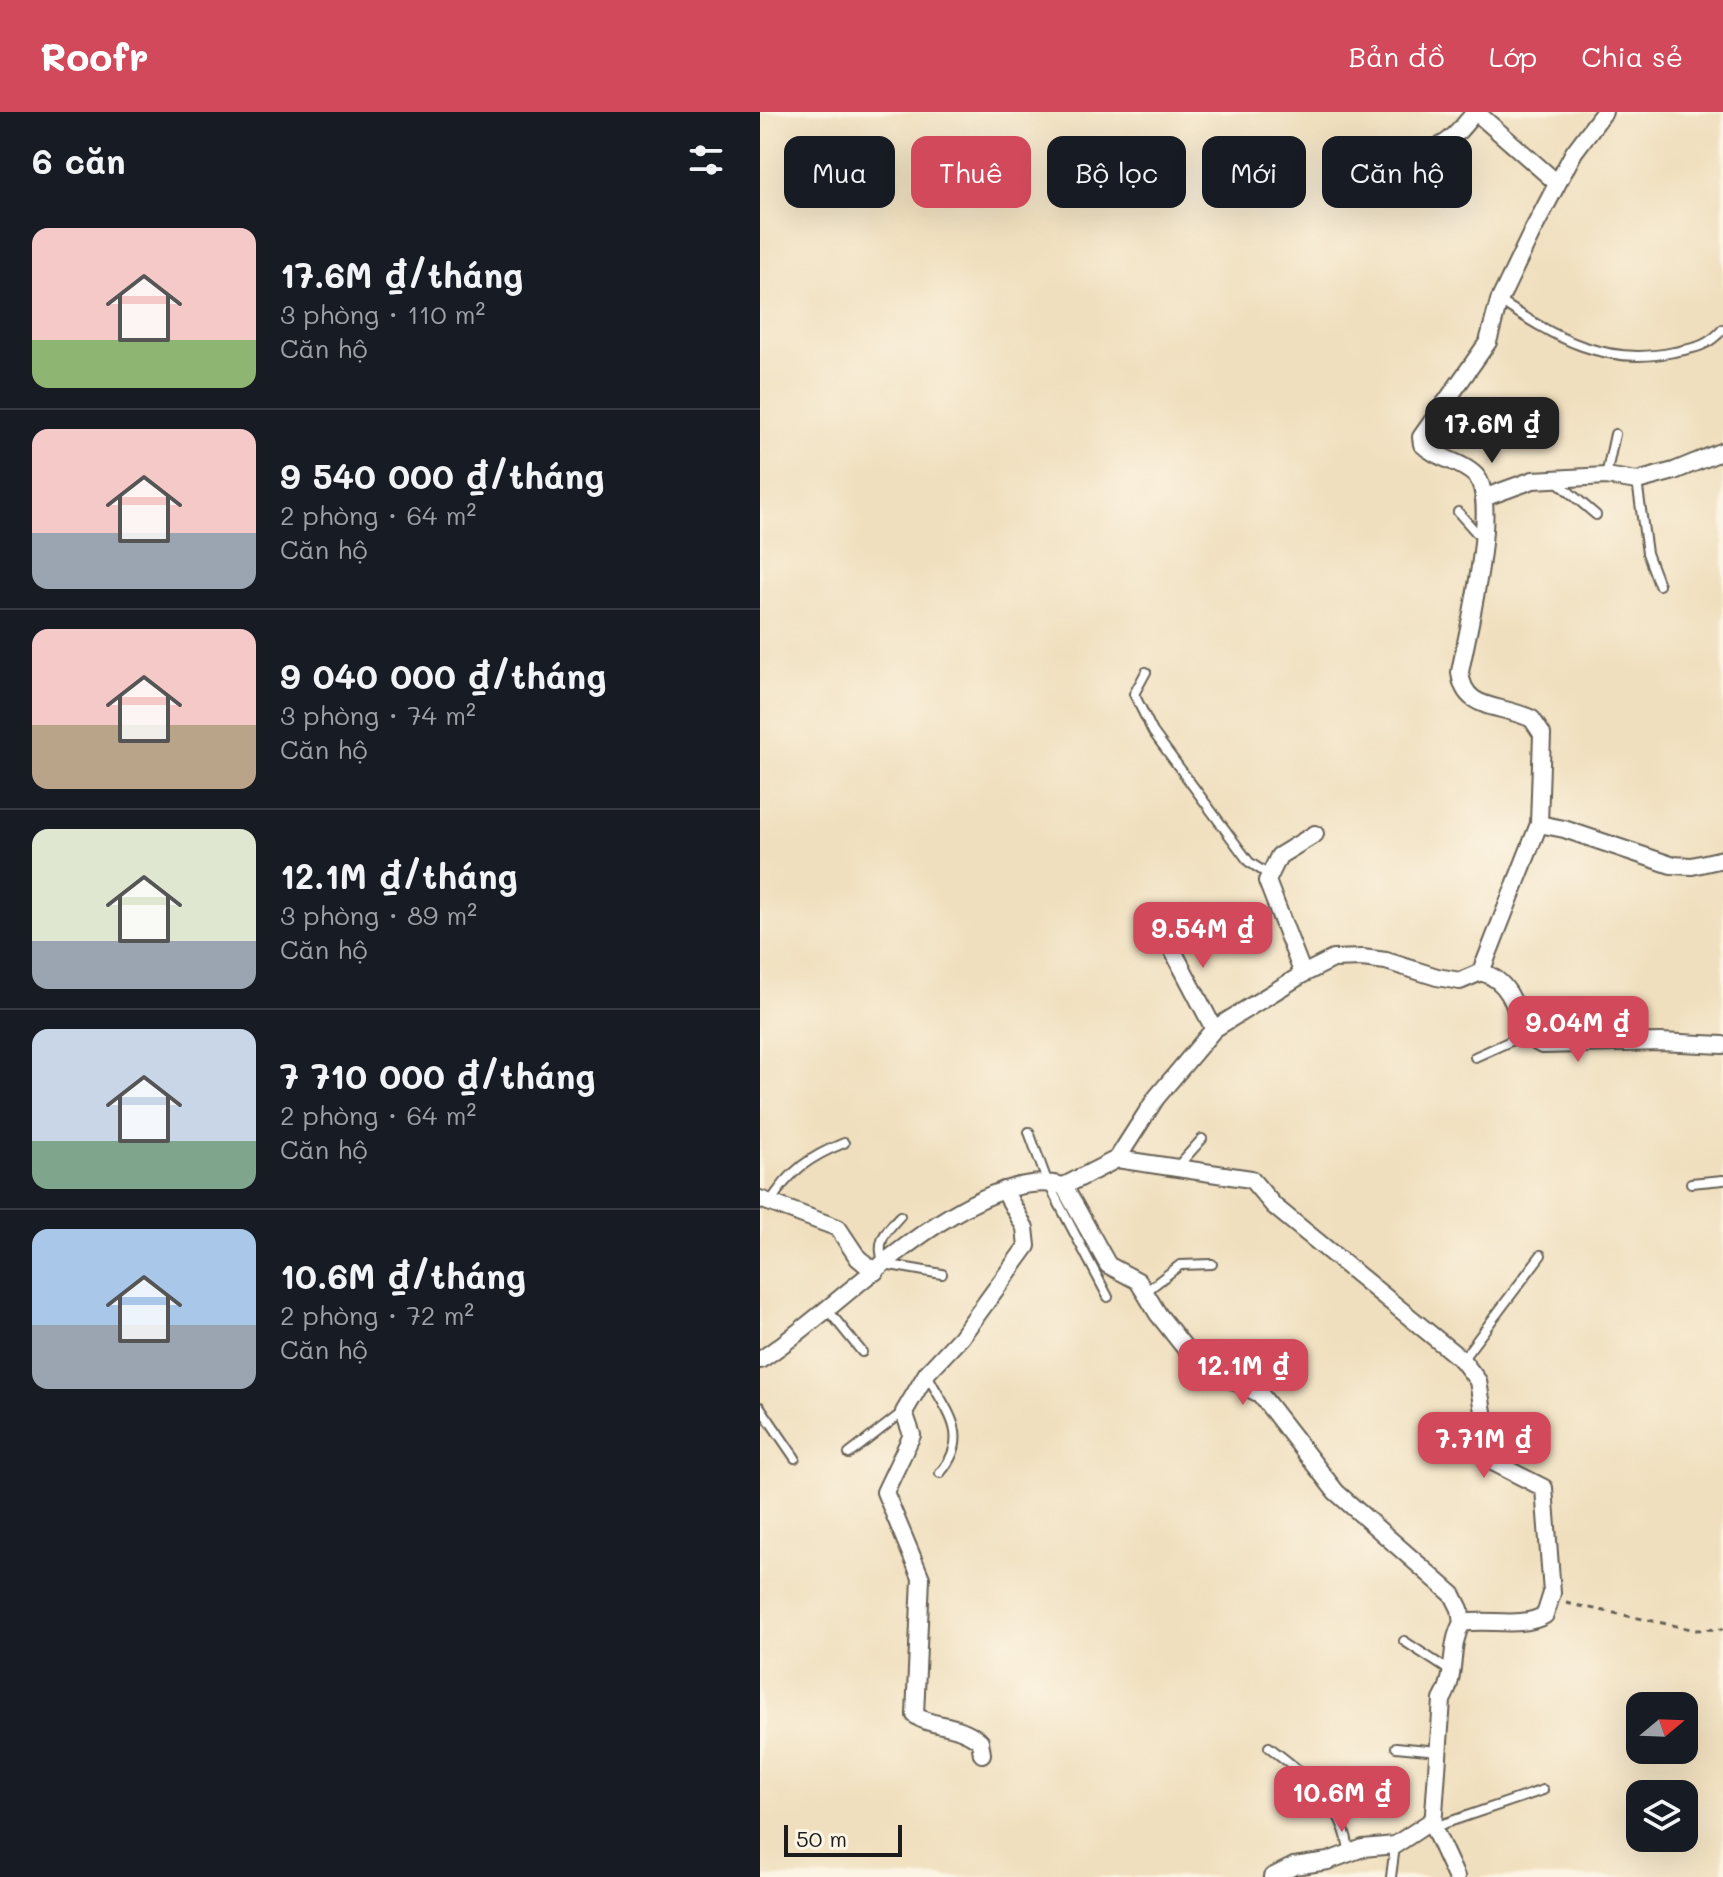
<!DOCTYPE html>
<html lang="vi">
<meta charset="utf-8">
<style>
body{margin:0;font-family:Mali,sans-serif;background:#242831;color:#f1f3f6;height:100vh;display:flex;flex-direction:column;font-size:30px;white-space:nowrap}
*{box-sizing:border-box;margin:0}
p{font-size:26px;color:#9ea1a6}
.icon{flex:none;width:44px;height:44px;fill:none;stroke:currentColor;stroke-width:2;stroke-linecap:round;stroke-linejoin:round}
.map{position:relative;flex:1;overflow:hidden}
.sheet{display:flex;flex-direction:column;background:#171b24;width:760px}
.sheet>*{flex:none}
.top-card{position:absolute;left:24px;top:24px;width:760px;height:72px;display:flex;gap:16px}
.needle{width:52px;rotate:71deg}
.buttons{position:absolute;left:866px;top:1580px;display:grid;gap:16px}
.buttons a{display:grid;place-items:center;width:72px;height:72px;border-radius:16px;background:#171b24;box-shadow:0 8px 32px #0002;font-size:40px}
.scale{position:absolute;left:24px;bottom:20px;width:118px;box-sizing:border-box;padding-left:8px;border:4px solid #1c1c1c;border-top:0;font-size:22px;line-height:28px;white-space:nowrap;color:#1c1c1c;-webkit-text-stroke:6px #fcf5e5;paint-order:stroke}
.price{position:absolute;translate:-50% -68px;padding:0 18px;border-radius:16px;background:#d1495b;color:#fff;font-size:26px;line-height:52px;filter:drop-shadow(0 2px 4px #0008)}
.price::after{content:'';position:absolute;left:50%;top:48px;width:24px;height:18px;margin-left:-12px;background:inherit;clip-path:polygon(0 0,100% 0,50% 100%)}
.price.on{background:#222;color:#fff}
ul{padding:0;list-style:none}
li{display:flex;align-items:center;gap:24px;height:200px;padding:0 32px}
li+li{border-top:2px solid #363941}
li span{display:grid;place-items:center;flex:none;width:224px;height:160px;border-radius:16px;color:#555}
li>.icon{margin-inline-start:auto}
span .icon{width:96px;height:96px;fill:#fffc;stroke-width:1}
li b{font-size:34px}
h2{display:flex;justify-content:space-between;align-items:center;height:96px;padding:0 32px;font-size:34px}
.chip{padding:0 28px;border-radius:16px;background:#171b24;box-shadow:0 8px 32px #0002;font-size:28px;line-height:72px}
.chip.on{background:#d1495b;color:#fff}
header{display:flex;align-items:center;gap:48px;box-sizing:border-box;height:112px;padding:0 40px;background:#d1495b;color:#fff}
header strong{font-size:38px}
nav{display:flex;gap:44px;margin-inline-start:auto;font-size:28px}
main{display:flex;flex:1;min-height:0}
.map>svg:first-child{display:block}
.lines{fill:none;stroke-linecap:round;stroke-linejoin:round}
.lane-casing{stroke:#666055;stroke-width:12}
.street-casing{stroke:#666055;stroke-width:20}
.path{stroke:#666055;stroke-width:3;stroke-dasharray:6 6;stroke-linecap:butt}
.lane{stroke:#fff;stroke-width:8}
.street{stroke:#fff;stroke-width:16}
</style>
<header>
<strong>Roofr</strong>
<nav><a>Bản đồ</a><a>Lớp</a><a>Chia sẻ</a></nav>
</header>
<main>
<section class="sheet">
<h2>6 căn<svg class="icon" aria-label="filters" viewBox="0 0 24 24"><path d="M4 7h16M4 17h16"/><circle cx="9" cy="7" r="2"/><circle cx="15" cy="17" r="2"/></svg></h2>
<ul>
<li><span style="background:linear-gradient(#f6c9c9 70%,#8fb573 0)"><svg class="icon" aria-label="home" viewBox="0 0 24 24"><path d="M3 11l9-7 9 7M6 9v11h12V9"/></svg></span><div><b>17.6M ₫/tháng</b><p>3 phòng · 110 m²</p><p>Căn hộ</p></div></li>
<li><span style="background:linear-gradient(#f6c9c9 65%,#9aa5b1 0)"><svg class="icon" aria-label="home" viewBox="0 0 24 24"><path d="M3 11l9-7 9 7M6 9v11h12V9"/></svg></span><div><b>9 540 000 ₫/tháng</b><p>2 phòng · 64 m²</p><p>Căn hộ</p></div></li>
<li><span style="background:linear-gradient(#f6c9c9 60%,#b9a48a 0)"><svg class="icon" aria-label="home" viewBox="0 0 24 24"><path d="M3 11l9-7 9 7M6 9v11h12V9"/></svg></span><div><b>9 040 000 ₫/tháng</b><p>3 phòng · 74 m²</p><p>Căn hộ</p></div></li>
<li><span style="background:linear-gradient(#dfe7d0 70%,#9aa5b1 0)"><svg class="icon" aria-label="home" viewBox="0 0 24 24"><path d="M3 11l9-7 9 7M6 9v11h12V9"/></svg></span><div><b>12.1M ₫/tháng</b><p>3 phòng · 89 m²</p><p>Căn hộ</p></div></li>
<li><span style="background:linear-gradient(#c9d6e8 70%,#7fa58c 0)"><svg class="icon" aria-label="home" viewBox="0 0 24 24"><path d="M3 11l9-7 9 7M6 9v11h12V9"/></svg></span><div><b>7 710 000 ₫/tháng</b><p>2 phòng · 64 m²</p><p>Căn hộ</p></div></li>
<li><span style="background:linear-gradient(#a9c7e8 60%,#9aa5b1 0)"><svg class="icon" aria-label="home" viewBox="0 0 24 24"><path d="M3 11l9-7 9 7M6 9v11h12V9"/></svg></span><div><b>10.6M ₫/tháng</b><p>2 phòng · 72 m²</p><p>Căn hộ</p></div></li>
</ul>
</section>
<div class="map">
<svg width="963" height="1765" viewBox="0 0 963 1765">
<rect width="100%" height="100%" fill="#fcf5e5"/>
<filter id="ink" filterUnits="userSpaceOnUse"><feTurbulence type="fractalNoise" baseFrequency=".0125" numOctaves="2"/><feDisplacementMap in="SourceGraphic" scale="16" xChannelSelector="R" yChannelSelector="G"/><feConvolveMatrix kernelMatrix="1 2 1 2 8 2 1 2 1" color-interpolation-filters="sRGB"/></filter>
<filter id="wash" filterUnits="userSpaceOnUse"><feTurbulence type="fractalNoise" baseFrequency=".006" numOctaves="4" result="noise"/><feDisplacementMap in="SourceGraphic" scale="32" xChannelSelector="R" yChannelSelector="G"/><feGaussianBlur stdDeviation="1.8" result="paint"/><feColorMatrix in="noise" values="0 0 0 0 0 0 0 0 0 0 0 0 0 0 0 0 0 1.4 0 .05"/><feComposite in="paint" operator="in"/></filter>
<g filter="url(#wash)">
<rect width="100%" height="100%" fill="#f0dfbe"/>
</g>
<g filter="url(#ink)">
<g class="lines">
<defs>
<g id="lane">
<path d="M740,189c56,37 105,66 174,51 22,-4 34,-6 49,-23"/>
<path d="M846,364l9,-42"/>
<path d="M794,367l42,36"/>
<path d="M877,369l10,72 12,32"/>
<path d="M698,400l25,28"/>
<path d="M386,560l-12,22 19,38 96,130 20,13"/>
<path d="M829,932l8,-34"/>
<path d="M715,945l49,-22"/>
<path d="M269,1020l18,49 61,116"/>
<path d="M417,1055l25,-28"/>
<path d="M931,1071l32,-3"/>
<path d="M10,1091c19,-32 41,-47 74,-60"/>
<path d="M140,1104c-15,16 -25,26 -16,48l58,10"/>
<path d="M385,1180l35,-27 32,-1"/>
<path d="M67,1197l35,43"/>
<path d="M702,1248l79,-105"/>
<path d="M167,1262c19,38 46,61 13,99"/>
<path d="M0,1295l35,51"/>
<path d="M89,1342l54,-42"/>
<path d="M644,1529l49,32"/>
<path d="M509,1635c35,27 76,57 80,105"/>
<path d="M636,1635l42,4"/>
<path d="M674,1715l109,-37"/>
<path d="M631,1765l4,-31"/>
</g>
<g id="street">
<path d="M716,0l81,71"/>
<path d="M638,40c45,-1 49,-6 77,-40"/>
<path d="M726,385l47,-17 73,-4 31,5 37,-10 49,-20"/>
<path d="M779,712l25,5 107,36 21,1 31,-7"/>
<path d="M401,816l53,101"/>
<path d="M721,860c30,9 35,36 43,63l18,10 118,-3 63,3"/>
<path d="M543,862l-36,-93 12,-25 36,-22"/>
<path d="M357,1047l134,20 23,27 188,154 16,21 13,80 53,27 8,105 -7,22c-24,14 -57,3 -83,8 -14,24 -4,51 -20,77l-9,127 23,50"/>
<path d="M304,1074l44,79 30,16 20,33 38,48 64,32 76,98 117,103 7,14 2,14"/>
<path d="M0,1087l78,29 20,30 17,14"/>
<path d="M0,1248c76,-47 212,-199 304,-174l53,-27 39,-61 58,-69 89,-55 30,-15 29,-1 24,3 51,16 23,4 21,-9 58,-148 3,-90 -10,-15c-33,-16 -68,-7 -72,-47 7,-37 40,-171 16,-196 -14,-15 -39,-17 -54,-32l-1,-7 67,-95 11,-41 34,-71 41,-78 30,-40"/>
<path d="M222,1642l-2,-13c-25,-20 -49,-13 -65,-26l6,-137 -36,-86 27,-57 -8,-23 23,-39 34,-36 66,-91 -2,-18 -21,-38"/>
<path d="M512,1765l22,-11 34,-5 35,-13 32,-3 38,-25"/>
</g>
</defs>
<use href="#lane" class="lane-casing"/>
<use href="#street" class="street-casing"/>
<path class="path" d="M806,1491l130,27 27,-1"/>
<use href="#lane" class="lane"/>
<use href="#street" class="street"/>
</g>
</g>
</svg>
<div class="buttons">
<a><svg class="needle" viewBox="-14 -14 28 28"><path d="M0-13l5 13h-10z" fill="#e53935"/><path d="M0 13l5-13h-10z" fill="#9ea1a6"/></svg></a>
<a><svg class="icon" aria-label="layers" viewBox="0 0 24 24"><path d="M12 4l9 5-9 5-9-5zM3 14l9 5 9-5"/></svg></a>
</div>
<div class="scale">50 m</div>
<b class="price on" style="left:732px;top:353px">17.6M ₫</b>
<b class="price" style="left:443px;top:858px">9.54M ₫</b>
<b class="price" style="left:818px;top:952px">9.04M ₫</b>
<b class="price" style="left:483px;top:1295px">12.1M ₫</b>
<b class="price" style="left:724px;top:1368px">7.71M ₫</b>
<b class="price" style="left:582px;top:1722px">10.6M ₫</b>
<div class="top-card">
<a class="chip">Mua</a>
<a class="chip on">Thuê</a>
<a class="chip">Bộ lọc</a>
<a class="chip">Mới</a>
<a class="chip">Căn hộ</a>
</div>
</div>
</main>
